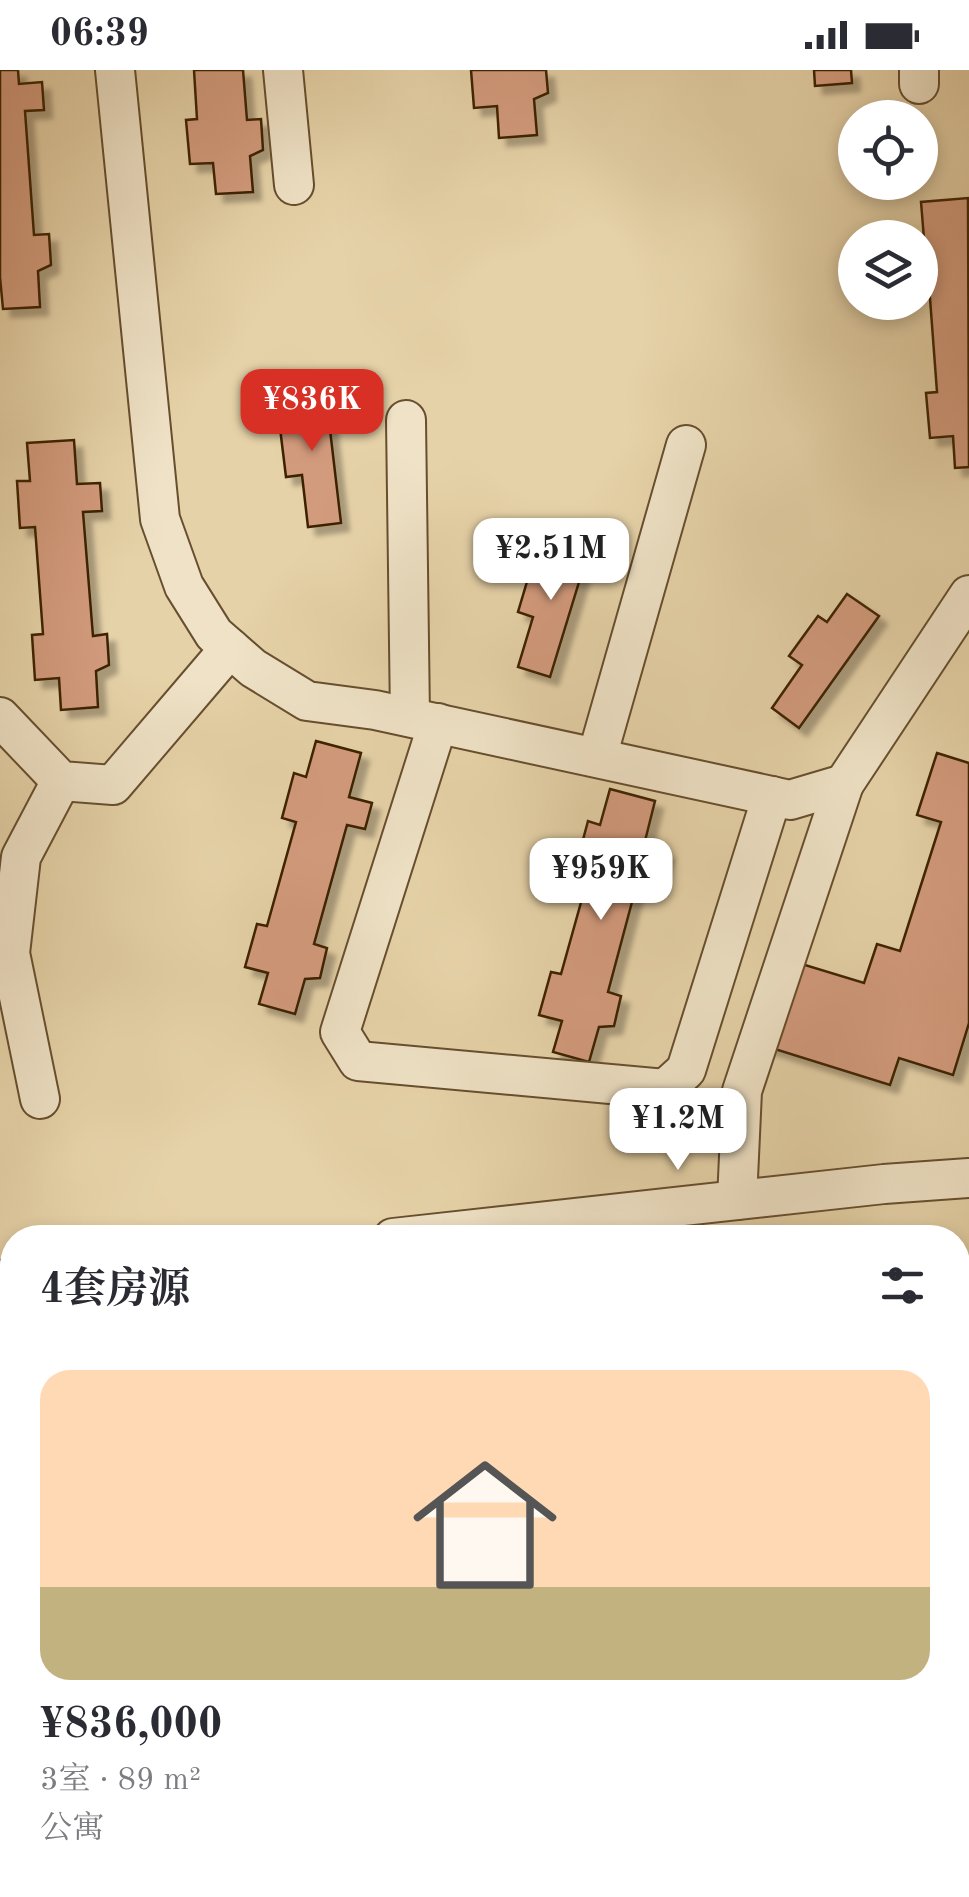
<!DOCTYPE html>
<html lang="zh">
<meta charset="utf-8">
<style>
body{margin:0;font-family:"Old Standard TT","Noto Serif SC",serif;background:#f2f2f3;color:#2b2b33;height:100vh;display:flex;flex-direction:column;font-size:38px;white-space:nowrap}
*{box-sizing:border-box;margin:0}
p{font-size:32px;color:#7c7c81}
.icon{flex:none;width:55px;height:55px;fill:none;stroke:currentColor;stroke-width:2;stroke-linecap:round;stroke-linejoin:round}
.map{position:relative;flex:1;overflow:hidden}
.panel{position:absolute;left:0px;top:1155px;width:970px;height:672px;display:flex;flex-direction:column;background:#fff;border-radius:40px 40px 0 0;box-shadow:0 5px 15px #0003}
.panel>*{flex:none}
.buttons{position:absolute;left:838px;top:30px;display:grid;gap:20px}
.buttons a{display:grid;place-items:center;width:100px;height:100px;border-radius:50%;background:#fff;box-shadow:0 5px 15px #0003;font-size:50px}
.price{position:absolute;translate:-50% -85px;padding:0 22px;border-radius:20px;background:#fff;color:#222;font-size:32px;line-height:65px;filter:drop-shadow(0 2px 5px #0008)}
.price::after{content:'';position:absolute;left:50%;top:60px;width:30px;height:22px;margin-left:-15px;background:inherit;clip-path:polygon(0 0,100% 0,50% 100%)}
.price.active{background:#d93025;color:#fff}
ul{padding:0;list-style:none}
li{display:grid;align-content:center;gap:20px;height:530px;padding:0 40px}
li span{display:grid;place-items:center;height:310px;border-radius:30px;color:#555}
li>.icon{margin-inline-start:auto}
span .icon{width:180px;height:180px;fill:#fffc;stroke-width:1}
li b{font-size:42px}
h2{display:flex;justify-content:space-between;align-items:center;height:120px;padding:0 40px;font-size:42px}
.status{display:flex;justify-content:space-between;align-items:center;height:70px;padding:0 50px;background:#fff;direction:ltr}
.status svg{height:28px;fill:currentColor}
.map>svg:first-child{display:block}
.lines{fill:none;stroke-linecap:round;stroke-linejoin:round}
.canal{stroke:#96b8a6;stroke-width:30}
.river{stroke:#96b8a6;stroke-width:52}
.building{fill:#d39b7d;stroke:#3d2206;stroke-width:2.5;filter:url(#shadow)}
.minor-casing{stroke:#674e2e;stroke-width:42}
.minor{stroke:#efe2c6;stroke-width:38}
.rail-casing{stroke:#3d2206;stroke-width:11}
.rail{stroke:#efe2c6;stroke-width:8;stroke-dasharray:22;stroke-linecap:butt}
</style>
<div class="status"><b>06:39</b><svg viewBox="0 0 49 12"><path d="M0 12V9h3v3zM5 12V6h3v6zM10 12V3h3v9zM15 12V0h3v12zM26 1h20v11H26zM47 4h2v5h-2z"/></svg></div>
<div class="map">
<svg width="969" height="1827" viewBox="0 0 969 1827">
<defs>
<filter id="shadow"><feDropShadow dx="8" dy="8" stdDeviation="2.5" flood-color="#0004"/></filter>
</defs>
<rect width="100%" height="100%" fill="#e6d2a8"/>
<filter id="stains"><feTurbulence type="fractalNoise" baseFrequency=".002" numOctaves="4"/><feColorMatrix values="0 0 0 0 .2 0 0 0 0 .09 0 0 0 0 .02 0 0 0 .5 -.17"/></filter>
<radialGradient id="worn" r=".72"><stop offset=".6" stop-color="#630" stop-opacity="0"/><stop offset="1" stop-color="#630" stop-opacity=".3"/></radialGradient>
<g class="lines">
<g class="canal">
<path d="M0,1505l12,27"/>
<path d="M0,1739l12,-5"/>
<path d="M116,1815l9,12"/>
</g>
<g class="river">
<path d="M0,1454h12"/>
<path d="M958,1583l11,7"/>
</g>
</g>
<g class="building">
<path d="M0,0h18l1,14 23,-2 2,28 -19,1 9,124 15,-1 2,31 -13,6 2,36 -37,2 -3,-32z"/>
<path d="M194,0h49l4,50 14,-1 2,31 -13,6 3,36 -37,2 -3,-31 -23,1 -4,-44 11,-1z"/>
<path d="M471,0h75l2,23 -14,6 3,36 -38,3 -2,-32 -23,2z"/>
<path d="M814,0h37l1,13 -37,3z"/>
<path d="M968,128l1,269 -14,1 -2,-32 -23,2 -4,-45 11,-1 -8,-107 -9,1v-47h4l-3,-37z"/>
<path d="M325,317l16,136 -33,4 -6,-52 -16,2 -6,-49 11,-2 -4,-35z"/>
<path d="M74,370l3,44 23,-1 2,28 -19,1 10,124 14,-2 2,31 -13,6 2,36 -37,3 -2,-32 -24,2 -3,-45 11,-1 -8,-107 -15,1 -3,-47h13l-3,-38z"/>
<path d="M554,465l36,11 -40,131 -32,-10 15,-50 -15,-5 14,-47 11,4z"/>
<path d="M847,524l32,22 -80,112 -27,-20 30,-43 -13,-9 29,-40 9,6z"/>
<path d="M316,671l45,12 -12,44 23,6 -7,26 -18,-4 -33,119 13,4 -7,30 -15,1 -10,35 -36,-10 9,-31 -23,-6 12,-43 10,2 29,-104 -14,-4 12,-45 12,4z"/>
<path d="M937,683l32,10v260l-16,52 -54,-17 -9,27 -125,-39 27,-85 72,22 13,-39 23,7 41,-129 -24,-7z"/>
<path d="M610,719l45,12 -11,44 22,6 -7,27 -19,-6 -32,120 13,4 -7,30 -15,1 -10,35 -36,-10 9,-31 -23,-6 12,-43 10,2 29,-104 -14,-4 12,-45 12,4z"/>
</g>
<g class="lines">
<defs>
<g id="minor">
<path d="M115,0l45,449 24,67 30,48 39,34 54,33 68,9 415,90 54,-16 125,-189"/>
<path d="M283,0l11,115"/>
<path d="M919,0v14"/>
<path d="M406,350l4,297"/>
<path d="M0,647l61,64 52,4 117,-137"/>
<path d="M438,653l-98,309 18,29 307,28 21,-19 86,-274"/>
<path d="M597,687l89,-312"/>
<path d="M40,1029l-30,-146 11,-96 40,-76"/>
<path d="M737,1130l5,-109 102,-307"/>
<path d="M393,1168l491,-54 85,-6"/>
<path d="M0,1210l12,-2"/>
</g>
</defs>
<use href="#minor" class="minor-casing"/>
<use href="#minor" class="minor"/>
<defs>
<g id="rail">
<path d="M0,1778l12,25"/>
<path d="M18,1815l6,12"/>
<path d="M0,1822l3,5"/>
</g>
</defs>
<use href="#rail" class="rail-casing"/>
<use href="#rail" class="rail"/>
</g>
<rect width="100%" height="100%" filter="url(#stains)"/>
<rect width="100%" height="100%" fill="url(#worn)"/>
</svg>
<div class="buttons">
<a><svg class="icon" aria-label="locate" viewBox="0 0 24 24"><circle cx="12" cy="12" r="6"/><path d="M12 2v4M12 18v4M2 12h4M18 12h4"/></svg></a>
<a><svg class="icon" aria-label="layers" viewBox="0 0 24 24"><path d="M12 4l9 5-9 5-9-5zM3 14l9 5 9-5"/></svg></a>
</div>
<b class="price active" style="left:312px;top:384px">¥836K</b>
<b class="price" style="left:551px;top:533px">¥2.51M</b>
<b class="price" style="left:601px;top:853px">¥959K</b>
<b class="price" style="left:678px;top:1103px">¥1.2M</b>
<section class="panel">
<h2>4套房源<svg class="icon" aria-label="filters" viewBox="0 0 24 24"><path d="M4 7h16M4 17h16"/><circle cx="9" cy="7" r="2"/><circle cx="15" cy="17" r="2"/></svg></h2>
<ul>
<li><span style="background:linear-gradient(#ffd9b3 70%,#c2b280 0)"><svg class="icon" aria-label="home" viewBox="0 0 24 24"><path d="M3 11l9-7 9 7M6 9v11h12V9"/></svg></span><div><b>¥836,000</b><p>3室 · 89 m²</p><p>公寓</p></div></li>
</ul>
</section>
</div>
